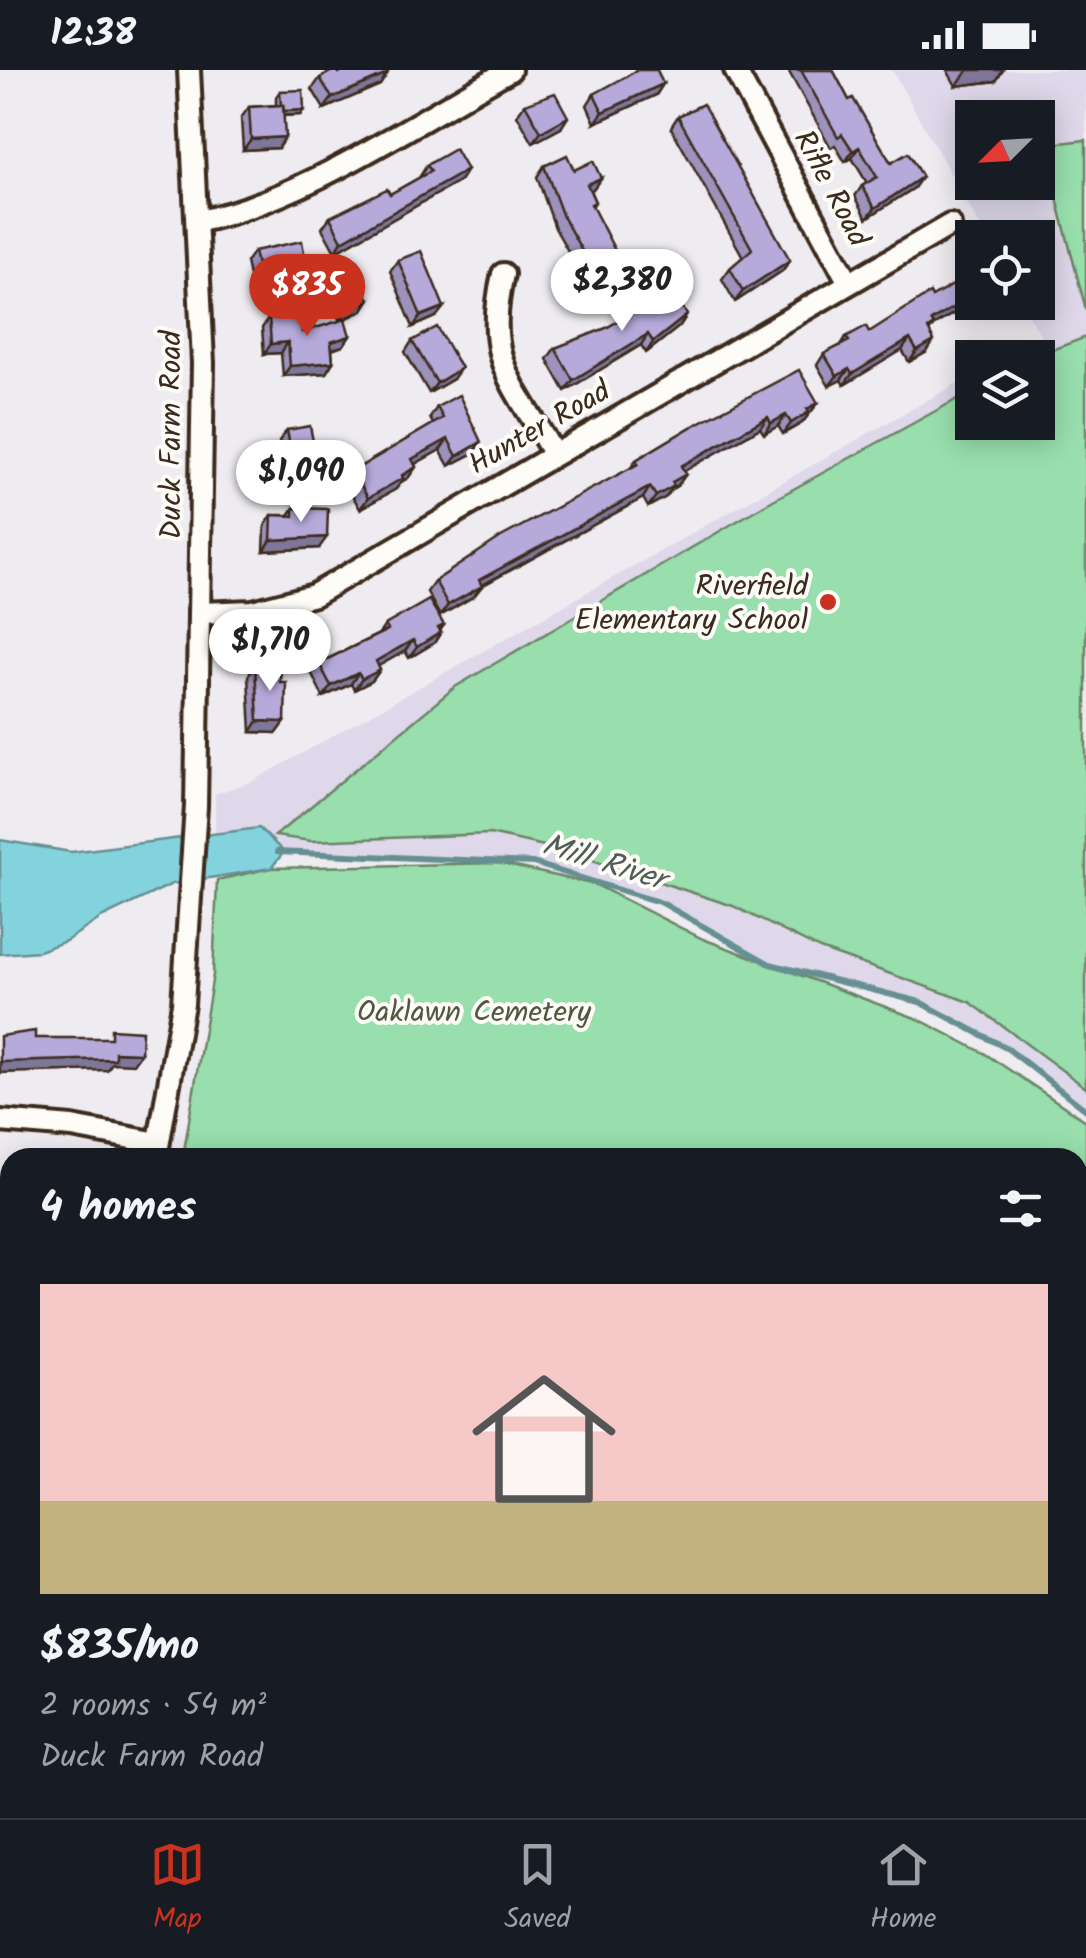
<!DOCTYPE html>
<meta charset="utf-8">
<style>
body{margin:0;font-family:Kalam,sans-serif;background:#20242c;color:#f1f3f6;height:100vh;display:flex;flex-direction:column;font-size:38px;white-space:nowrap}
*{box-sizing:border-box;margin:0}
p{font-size:32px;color:#9ea1a6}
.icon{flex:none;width:55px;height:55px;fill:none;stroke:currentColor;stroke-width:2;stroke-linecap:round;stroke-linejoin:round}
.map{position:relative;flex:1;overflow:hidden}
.details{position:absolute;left:0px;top:1078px;width:1088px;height:672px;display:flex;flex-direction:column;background:#171b24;border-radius:30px 30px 0 0;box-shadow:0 5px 25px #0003}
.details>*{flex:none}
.needle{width:65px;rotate:246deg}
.controls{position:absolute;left:955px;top:30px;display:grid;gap:20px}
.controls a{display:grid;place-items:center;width:100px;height:100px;border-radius:0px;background:#171b24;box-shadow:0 5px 25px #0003;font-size:50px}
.price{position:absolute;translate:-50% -85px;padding:0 22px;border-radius:35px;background:#fff;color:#222;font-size:32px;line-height:65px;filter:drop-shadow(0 2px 5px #0008)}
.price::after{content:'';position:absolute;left:50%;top:60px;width:30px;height:22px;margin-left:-15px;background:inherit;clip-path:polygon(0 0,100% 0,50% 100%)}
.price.on{background:#c8321e;color:#fff}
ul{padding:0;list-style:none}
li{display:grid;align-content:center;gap:20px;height:530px;padding:0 40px}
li+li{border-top:2px solid #363941}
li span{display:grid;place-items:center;height:310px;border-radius:0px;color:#555}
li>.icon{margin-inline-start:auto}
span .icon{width:180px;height:180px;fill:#fffc;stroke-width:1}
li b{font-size:42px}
h2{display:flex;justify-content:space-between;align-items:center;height:120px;padding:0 40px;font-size:42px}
.status{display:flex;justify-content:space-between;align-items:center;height:70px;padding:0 50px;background:#171b24;direction:ltr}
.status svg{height:28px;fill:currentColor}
.tab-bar{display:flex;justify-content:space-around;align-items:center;height:140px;border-top:2px solid #363941;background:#171b24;font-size:28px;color:#9ea1a6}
.tab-bar a{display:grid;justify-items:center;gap:5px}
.tab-bar .on{color:#c8321e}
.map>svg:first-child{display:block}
.built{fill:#ded8ea;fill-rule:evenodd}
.green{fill:#98dfad;stroke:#6a8466;stroke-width:2.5}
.water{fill:#83d3df;stroke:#668f92;stroke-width:2.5}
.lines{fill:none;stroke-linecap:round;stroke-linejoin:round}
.stream{stroke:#668f92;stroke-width:6}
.minor-casing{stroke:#3b2a1e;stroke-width:28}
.minor{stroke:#fdfcf7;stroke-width:20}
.wall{fill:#9d92bc;stroke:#3b2a1e;stroke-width:2.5}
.shaded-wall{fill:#7f7799;stroke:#3b2a1e;stroke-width:2.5}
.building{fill:#b6aadb;stroke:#3b2a1e;stroke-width:2.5}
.poi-dot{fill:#c8321e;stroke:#fdfcf7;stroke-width:4}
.labels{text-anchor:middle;stroke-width:8;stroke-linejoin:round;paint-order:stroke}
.street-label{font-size:30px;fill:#3b2a1e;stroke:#fdfcf7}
.poi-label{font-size:30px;fill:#3b2a1e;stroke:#fdfcf7;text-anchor:end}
.park-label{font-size:30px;fill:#525742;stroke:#fdfcf7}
.water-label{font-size:32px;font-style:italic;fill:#515d58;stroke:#fdfcf7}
</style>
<div class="status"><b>12:38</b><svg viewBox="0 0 49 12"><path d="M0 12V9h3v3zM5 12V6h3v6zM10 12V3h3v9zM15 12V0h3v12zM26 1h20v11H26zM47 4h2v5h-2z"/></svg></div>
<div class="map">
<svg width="1086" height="1748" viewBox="0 0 1086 1748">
<rect width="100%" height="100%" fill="#efecf1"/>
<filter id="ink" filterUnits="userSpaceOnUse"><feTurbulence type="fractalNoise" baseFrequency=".01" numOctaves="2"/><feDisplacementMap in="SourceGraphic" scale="20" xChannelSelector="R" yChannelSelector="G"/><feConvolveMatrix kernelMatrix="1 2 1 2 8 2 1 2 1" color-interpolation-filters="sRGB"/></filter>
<g filter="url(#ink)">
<path class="built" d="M892,0h194v1038l-77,-61 -87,-47 -151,-38 -108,-62 -130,-39 -300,-13 -18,4v-58l38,-13 719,-406v47h66v-64l-35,-1 38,-21 -19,-33 16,-1v-64l-52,-1zM972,48h66v64h-66z"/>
<g class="green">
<path d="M1086,70v170l-43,-165z"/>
<path d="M1086,267v751l-116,-86 -150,-53 -87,-43 -171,-56 -72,-16 -179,7 -36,-5 180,-149 311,-183 206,-113v31h66v-64l-5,-1z"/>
<path d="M498,793l98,22 107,54 215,80 66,34 102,68v697h-1049l3,-8h1038v-652l-895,-1 30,-182 4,-95 54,-12z"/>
</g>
<path class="water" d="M259,758l25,24 -13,16 -99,16 -71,34 -35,23 -27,10 -39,3v-114l71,12z"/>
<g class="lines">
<path class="stream" d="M277,782l256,11 129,40 108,61 150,38 88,47 78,61"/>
<defs>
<g id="minor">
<path d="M735,0l113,211"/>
<path d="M198,151c102,-19 219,-100 312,-151"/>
<path d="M503,204c-20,87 9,107 50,179"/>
<path d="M199,543l54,-2 61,-16 636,-370"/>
<path d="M0,1051l72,6 86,16"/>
<path d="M156,1088l27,-154 13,-198 7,-443 -14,-293"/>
<path d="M0,1351l10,1"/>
<path d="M0,1708l10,3"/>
<path d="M13,1748l2,-8"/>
</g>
</defs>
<use href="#minor" class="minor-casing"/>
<use href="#minor" class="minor"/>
</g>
<g class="wall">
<path d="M788,0h45l16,30 42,63 23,25 -47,30 -12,-22 7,-10 5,-3 -15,-25 -7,4 -10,-17 -4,3z"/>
<path d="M947,0h56l-7,11 -40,5z"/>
<path d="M339,3l48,1 -7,11 -56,24 -12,-20 8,-11z"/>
<path d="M663,14l-7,11 -61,28 -8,-18 7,-11z"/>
<path d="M280,21l20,24 -16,1 -6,32 -35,2 -2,-32 8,-11 27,-2v-8z"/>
<path d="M525,34l36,24 -28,15 -16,-28z"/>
<path d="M678,46l112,144 -8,11 -47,31 -13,-23 8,-11 13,-11 -72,-130z"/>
<path d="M427,95l33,16 -125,71 -13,-24 8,-11 60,-23 30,-17v-1z"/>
<path d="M544,96l30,4 27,8 -8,11 -3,1 5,12 -3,5 25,72 -26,13 -36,-64 -18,-51z"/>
<path d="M254,181l45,23 -48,11 -5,-23z"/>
<path d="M398,190l38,57 -23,10 -23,-56z"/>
<path d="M337,218l32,12 -7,11 -22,10 -10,-22z"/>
<path d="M932,227l40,5h27l-21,12 -8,-3 -13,7 -3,-5 -21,13 -4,6 -2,20 -18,10 -7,-12 -58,35 -3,-5 -12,6 -12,-21 7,-11 17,-9 5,-8 23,-5z"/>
<path d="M269,247l33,15 48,4 -7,10 -11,4 1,12 -7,11 -43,3 -2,-23 -17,1 -2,-26z"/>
<path d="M680,256l-34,27 -5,-8 -76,46 -18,-32 8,-11z"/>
<path d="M412,271l41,38 -24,14 -24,-41z"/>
<path d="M818,333l-16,20 -19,11 -5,-8 -14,8 -4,-6 -76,43 2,3 -8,11 -6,4 -6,8 -18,10 -5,-9 -161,88 -8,10 -34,20 -13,-24 8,-11 195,-112 6,-9 55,-33z"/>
<path d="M437,337l37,46 -25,13 -9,-16 -25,14 1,3 -8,11 -7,4 -5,7 -36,20 -15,-27 8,-11 80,-47 -3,-6z"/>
<path d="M287,360l34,52 -7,11 -28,5 -7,-34 4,-6 -4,-17z"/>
<path d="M294,438l25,40 -55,3 1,-25 7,-11h17z"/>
<path d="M385,555h59l-4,5 1,2 -7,11 -25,15 -4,-7 -27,15 2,4 -8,11 -18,9 -3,-6 -28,13 -11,-23 7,-11 60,-29z"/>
<path d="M255,595l25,17 5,40 -8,11 -26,-1 -3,-56z"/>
<path d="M10,1253v46l-10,-5v-25z"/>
</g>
<g class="shaded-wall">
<path d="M968,0h35l-7,11 -40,5z"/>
<path d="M387,4l-7,11 -56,24 8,-11z"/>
<path d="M663,14l-7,11 -61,28 8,-11z"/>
<path d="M304,40l-4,5 -23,1 4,-5z"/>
<path d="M568,47l-7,11 -28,15 8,-11z"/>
<path d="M285,67l-7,11 -35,2 8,-11z"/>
<path d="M859,77l-7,11 -7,4 8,-11z"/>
<path d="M467,100l-7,11 -125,71 7,-11z"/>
<path d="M922,107l-8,11 -47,30 8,-10z"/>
<path d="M601,108l-8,11 -13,6 7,-11z"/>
<path d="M790,190l-8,11 -47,31 8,-11z"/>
<path d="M306,193l-7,11 -48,11 8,-11z"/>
<path d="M624,198l-7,11 -26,13 8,-11z"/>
<path d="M369,230l-7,11 -22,10 7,-11z"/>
<path d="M962,232l-8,11 -21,13 -7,10 5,-15z"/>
<path d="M973,232h3l-6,9 -13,7 8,-11z"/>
<path d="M988,232h11l-21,12 8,-11z"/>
<path d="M444,237l-8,10 -23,10 8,-11z"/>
<path d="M687,245l-7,11 -34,27 7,-11z"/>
<path d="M648,264l-7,11 -76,46 8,-11z"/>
<path d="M350,266l-7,10 -19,6 7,-10z"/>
<path d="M910,269l-8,11 -58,35 8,-11z"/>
<path d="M934,271l-7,11 -18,10 8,-11z"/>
<path d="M288,272l-7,11 -17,1 7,-10z"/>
<path d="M333,292l-7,11 -43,3 7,-10z"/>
<path d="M461,298l-8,11 -24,14 8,-10z"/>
<path d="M849,299l-8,11 -12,6 8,-10z"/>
<path d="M818,333l-16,20 -19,11 8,-11 16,-14z"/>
<path d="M786,345l-8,11 -14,8 7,-11z"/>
<path d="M768,347l-8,11 -86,49 7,-11z"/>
<path d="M448,369l-8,11 -36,20 8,-11z"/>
<path d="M481,372l-7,11 -25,13 8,-10z"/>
<path d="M416,397l-8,11 -7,4 -5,7 -36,20 8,-11z"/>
<path d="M686,404l-8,11 -6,4 -6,8 -18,10 8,-11 16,-14z"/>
<path d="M321,412l-7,11 -28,5 8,-10z"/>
<path d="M650,417l-7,11 -172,93 8,-11z"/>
<path d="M327,467l-8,11 -55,3 7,-11z"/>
<path d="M482,516l-8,10 -34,20 8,-11z"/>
<path d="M444,555l-7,10 4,-3 -7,11 -25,15 8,-11z"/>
<path d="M413,570l-8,11 -37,21 8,-11z"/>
<path d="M380,600l-8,11 -18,9 8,-11z"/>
<path d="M358,603l-7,11 -28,13 8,-11z"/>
<path d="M258,651l27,1 -8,11 -26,-1z"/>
<path d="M115,982l26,1 -8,11 -21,-1 -5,7 -107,3v-11z"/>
<path d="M0,1440l10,1v12l-10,-1z"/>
<path d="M2,1636l8,2v2l-6,9 -4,-1v-8z"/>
</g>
<g class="building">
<path d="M334,0h4l1,3 5,-3h41l2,4 -55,24 -12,-20z"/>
<path d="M638,0h19l6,14 -60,28 -9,-18z"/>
<path d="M801,0h32l16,30 4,-2 38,65 17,-10 14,24 -47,31 -13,-22 15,-9 -18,-30 -6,4 -11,-17 -4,3z"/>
<path d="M303,20l1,20 -20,1 -1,-6h-2l-1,-14z"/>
<path d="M555,23l13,24 -27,15 -16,-28z"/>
<path d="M703,34l87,156 -47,31 -13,-23 22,-19 -74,-133z"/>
<path d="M283,35l2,32 -34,2 -2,-32z"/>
<path d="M455,79l12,21 -125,71 -12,-24 57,-28 3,5 41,-23 -4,-6z"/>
<path d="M567,85l7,15 19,-9 8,17 -14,6 8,18 -4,2 33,64 -25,13 -36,-64 -19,-51z"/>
<path d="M302,171l4,22 -47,11 -5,-23z"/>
<path d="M421,181l23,56 -23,9 -23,-56z"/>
<path d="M972,204l1,28 -8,5 -3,-5 -31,19 3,4 -6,4 6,12 -17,10 -7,-12 -58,35 -3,-5 -12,7 -13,-22 25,-13 -3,-4 20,-11 3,6 61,-39 2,4z"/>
<path d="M359,208l10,22 -22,10 -10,-22z"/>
<path d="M672,219l15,26 -34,27 -5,-8 -75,46 -18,-32 51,-20z"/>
<path d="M300,245l2,17 43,-13 5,17 -19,6 2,20 -43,4 -2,-24 -17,2 -2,-27z"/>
<path d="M437,257l24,41 -24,15 -25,-42z"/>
<path d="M799,300l19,33 -11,6 2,3 -18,11 -5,-8 -15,8 -3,-6 -87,49 5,8 -14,8 2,4 -18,10 -6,-9 -171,93 3,6 -34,19 -13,-24 66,-44 137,-73 -2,-4 55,-33z"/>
<path d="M459,325l22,47 -24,14 -9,-17 -36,20 4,8 -14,8 1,3 -35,20 -15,-27 90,-53 -6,-11z"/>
<path d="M310,356l11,56 -27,6 -8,-35 5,-1 -4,-22z"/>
<path d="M294,438l34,1 -1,28 -56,3 1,-25 22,1z"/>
<path d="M429,530l15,25 -6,3 3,4 -24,15 -4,-7 -37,21 4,9 -18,9 -4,-6 -27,13 -12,-23 69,-33 -3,-5z"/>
<path d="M255,595l26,1 -1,16h6l-1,40 -27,-1z"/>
<path d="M111,959l31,2 -1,22 -26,-1v7l-115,3v-26l35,-5v7h76z"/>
<path d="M10,1254v30l-10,-5v-9z"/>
<path d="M0,1397l10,2v42l-10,-1z"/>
<path d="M0,1480l9,1 -9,40z"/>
<path d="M0,1620l10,1v17l-8,-2 -1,8 -1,-1z"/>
</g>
</g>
<circle class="poi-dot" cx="828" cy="532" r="10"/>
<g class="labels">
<g class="street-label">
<text transform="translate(832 118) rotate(62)" y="10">Rifle Road</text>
<text transform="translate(539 357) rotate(-30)" y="10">Hunter Road</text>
<text transform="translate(170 365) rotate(-90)" y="10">Duck Farm Road</text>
</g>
<g class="poi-label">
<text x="808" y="525">Riverfield<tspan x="808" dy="34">Elementary School</tspan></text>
</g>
<g class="park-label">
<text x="474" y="951">Oaklawn Cemetery</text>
</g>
<g class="water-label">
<text transform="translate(604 791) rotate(17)" y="11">Mill River</text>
</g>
</g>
</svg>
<div class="controls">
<a><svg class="needle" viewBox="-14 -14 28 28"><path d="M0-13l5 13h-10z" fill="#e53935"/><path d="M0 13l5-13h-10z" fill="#9ea1a6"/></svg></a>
<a><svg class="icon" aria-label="locate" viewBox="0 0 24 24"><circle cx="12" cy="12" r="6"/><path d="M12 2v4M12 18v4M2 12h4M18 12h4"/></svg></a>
<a><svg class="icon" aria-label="layers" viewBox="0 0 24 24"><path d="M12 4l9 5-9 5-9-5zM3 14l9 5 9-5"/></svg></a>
</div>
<b class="price" style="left:622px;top:264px">$2,380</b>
<b class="price on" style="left:307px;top:269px">$835</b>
<b class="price" style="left:301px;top:455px">$1,090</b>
<b class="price" style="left:270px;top:624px">$1,710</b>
<section class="details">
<h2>4 homes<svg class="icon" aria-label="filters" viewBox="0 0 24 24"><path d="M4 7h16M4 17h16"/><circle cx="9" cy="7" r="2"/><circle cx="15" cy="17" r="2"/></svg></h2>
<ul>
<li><span style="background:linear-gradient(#f6c9c9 70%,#c2b280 0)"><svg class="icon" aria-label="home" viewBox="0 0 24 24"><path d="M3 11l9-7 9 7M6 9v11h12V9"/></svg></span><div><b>$835/mo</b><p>2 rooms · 54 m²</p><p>Duck Farm Road</p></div></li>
</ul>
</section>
</div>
<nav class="tab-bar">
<a class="on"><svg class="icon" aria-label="map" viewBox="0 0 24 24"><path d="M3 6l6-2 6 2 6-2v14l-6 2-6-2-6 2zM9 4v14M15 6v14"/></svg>Map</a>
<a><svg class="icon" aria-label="saved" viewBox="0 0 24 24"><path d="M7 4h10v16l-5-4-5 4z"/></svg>Saved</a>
<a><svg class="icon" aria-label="home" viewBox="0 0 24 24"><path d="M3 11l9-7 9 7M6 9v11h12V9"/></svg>Home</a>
</nav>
